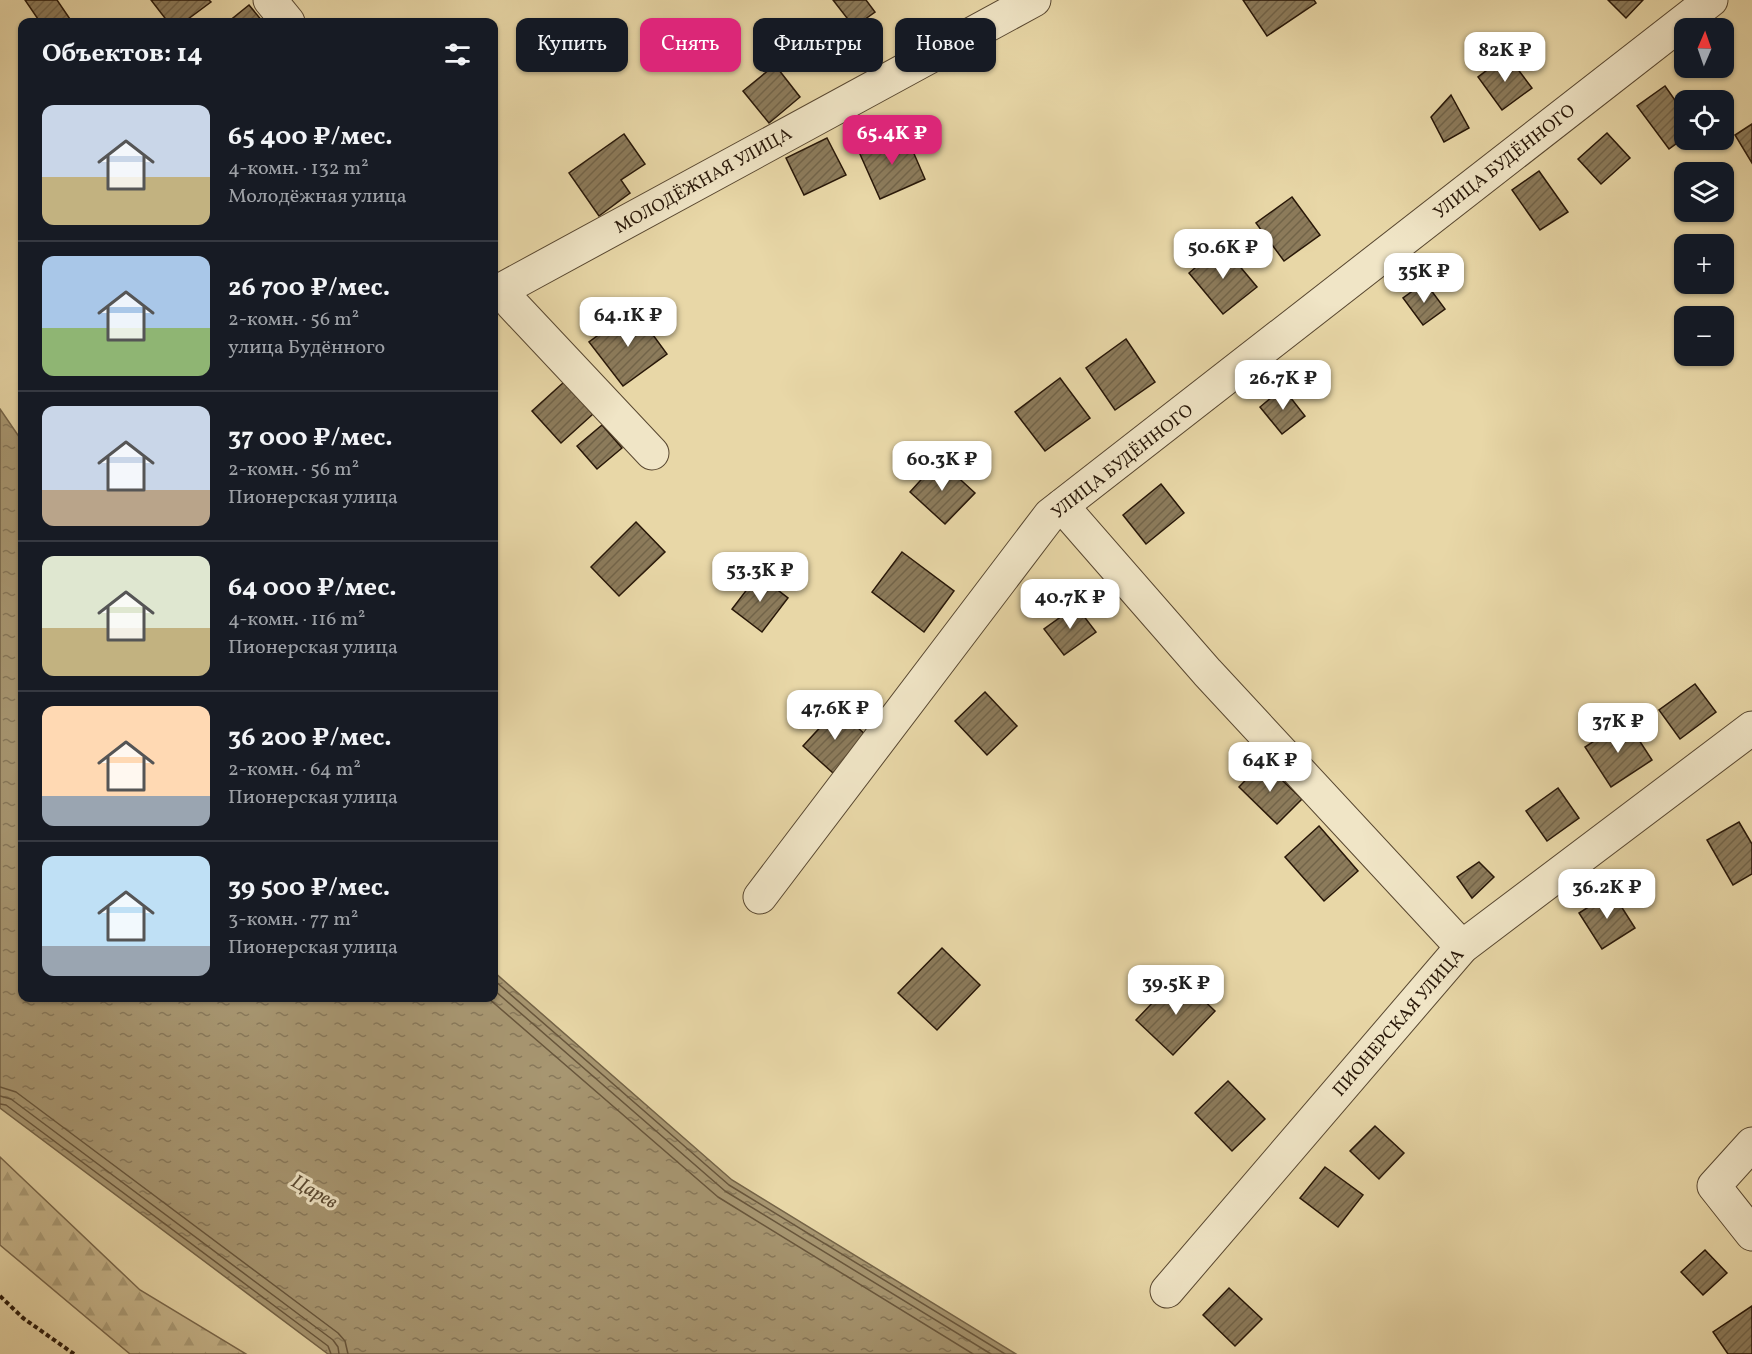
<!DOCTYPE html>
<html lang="ru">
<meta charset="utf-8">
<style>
body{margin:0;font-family:Vollkorn,serif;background:#242831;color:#f1f3f6;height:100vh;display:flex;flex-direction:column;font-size:22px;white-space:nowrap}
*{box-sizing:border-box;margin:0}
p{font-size:20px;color:#9ea1a6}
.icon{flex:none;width:33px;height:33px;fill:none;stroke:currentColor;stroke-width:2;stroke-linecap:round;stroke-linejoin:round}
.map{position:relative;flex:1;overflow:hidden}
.sheet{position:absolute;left:18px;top:18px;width:480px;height:984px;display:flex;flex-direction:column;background:#171b24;border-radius:12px;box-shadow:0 2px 4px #0004}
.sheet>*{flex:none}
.guide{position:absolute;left:516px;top:18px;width:570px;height:54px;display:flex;gap:12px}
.needle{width:39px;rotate:2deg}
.controls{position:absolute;left:1674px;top:18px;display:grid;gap:12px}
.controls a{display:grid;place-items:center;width:60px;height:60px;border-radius:12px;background:#171b24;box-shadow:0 2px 4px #0004;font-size:30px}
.price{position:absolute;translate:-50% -51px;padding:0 14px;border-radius:12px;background:#fff;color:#222;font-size:20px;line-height:39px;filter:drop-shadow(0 2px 3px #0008)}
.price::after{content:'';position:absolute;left:50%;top:36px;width:18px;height:14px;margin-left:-9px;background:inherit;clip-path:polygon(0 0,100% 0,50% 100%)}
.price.selected{background:#db2777;color:#fff}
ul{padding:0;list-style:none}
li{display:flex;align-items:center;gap:18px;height:150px;padding:0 24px}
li+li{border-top:2px solid #363941}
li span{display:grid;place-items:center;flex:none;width:168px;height:120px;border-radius:12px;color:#555}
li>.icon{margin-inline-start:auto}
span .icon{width:72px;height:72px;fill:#fffc;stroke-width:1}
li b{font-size:26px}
h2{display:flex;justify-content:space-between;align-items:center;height:72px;padding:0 24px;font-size:26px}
.pill{padding:0 21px;border-radius:12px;background:#171b24;box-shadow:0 2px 4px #0004;font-size:21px;line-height:54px}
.pill.selected{background:#db2777;color:#fff}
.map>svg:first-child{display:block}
.forest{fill:url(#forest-firs);stroke:#78664a;stroke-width:1.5}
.water{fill:url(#water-ripples);stroke:#746347;stroke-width:1.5}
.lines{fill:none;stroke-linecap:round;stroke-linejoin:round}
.shore{stroke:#68563c;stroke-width:1.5}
.building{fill:url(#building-hatch);stroke:#281708;stroke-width:1.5}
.minor-casing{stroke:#584730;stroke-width:35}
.path{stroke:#281708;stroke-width:4;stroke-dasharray:4.5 3;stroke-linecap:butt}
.minor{stroke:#f0e5c6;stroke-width:33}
.labels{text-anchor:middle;stroke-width:6;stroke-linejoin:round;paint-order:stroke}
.street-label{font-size:18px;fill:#281708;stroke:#f0e5c6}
.water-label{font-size:20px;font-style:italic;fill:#5b4a32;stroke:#f0e5c6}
</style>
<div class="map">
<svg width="1752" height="1354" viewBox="0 0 1752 1354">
<defs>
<pattern id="forest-firs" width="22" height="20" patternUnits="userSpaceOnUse" patternTransform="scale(1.5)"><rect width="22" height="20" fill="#c7b68c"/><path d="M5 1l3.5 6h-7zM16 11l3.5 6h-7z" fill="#ab9c77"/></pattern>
<pattern id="water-ripples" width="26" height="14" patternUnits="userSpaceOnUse" patternTransform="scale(1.5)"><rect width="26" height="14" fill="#a79671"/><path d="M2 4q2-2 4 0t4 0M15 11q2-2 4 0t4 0" fill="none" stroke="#88795b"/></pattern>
<pattern id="building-hatch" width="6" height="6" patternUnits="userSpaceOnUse" patternTransform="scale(1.5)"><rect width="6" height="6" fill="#8c7b5b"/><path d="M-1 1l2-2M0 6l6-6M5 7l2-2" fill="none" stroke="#726449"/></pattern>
</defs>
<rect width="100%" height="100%" fill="#e8d7a7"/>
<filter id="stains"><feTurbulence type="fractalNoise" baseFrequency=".00333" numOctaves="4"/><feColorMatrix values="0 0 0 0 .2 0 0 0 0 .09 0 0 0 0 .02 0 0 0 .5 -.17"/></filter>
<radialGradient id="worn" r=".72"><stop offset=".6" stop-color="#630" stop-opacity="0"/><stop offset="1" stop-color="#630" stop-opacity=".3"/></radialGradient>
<path class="forest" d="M0,1157l140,133 106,64h-116l-130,-109z"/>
<path class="water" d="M0,409l22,32v557h472v-26l238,208 284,174h-688l-328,-246z"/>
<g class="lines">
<g class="shore">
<path d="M494,980l235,205 276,169"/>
<path d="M494,990l231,201 266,163"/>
<path d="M488,998l230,199 255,157"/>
<path d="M0,1087l16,5 322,241 7,8 3,13"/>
<path d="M0,1096l11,3 322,241 5,7 1,7"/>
<path d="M0,1104l6,1 322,241 3,8"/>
</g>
</g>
<g class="building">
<path d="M25,0h32l15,22h-32z"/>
<path d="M151,0h58l2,2 -27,20h-16z"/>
<path d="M833,0h33l9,12 -21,15z"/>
<path d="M1243,0h71l2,3 -49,33z"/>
<path d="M1608,0h35l-17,18z"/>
<path d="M249,5l14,17h-35z"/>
<path d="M1507,55l25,33 -30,22 -24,-33z"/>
<path d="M775,65l25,32 -31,26 -26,-32z"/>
<path d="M1665,86l19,27v25l-15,11 -32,-43z"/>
<path d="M1451,95l18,33 -25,14 -13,-25z"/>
<path d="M1752,124v39l-17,-28z"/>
<path d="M905,133l20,46 -45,20 -21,-47z"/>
<path d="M1607,133l23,25 -29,26 -23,-25z"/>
<path d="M624,134l21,30 -24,16 9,13 -31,23 -30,-43z"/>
<path d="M827,138l19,37 -42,20 -18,-37z"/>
<path d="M1539,171l29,41 -28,18 -28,-40z"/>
<path d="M1292,197l28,38 -36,26 -28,-38z"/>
<path d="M1222,245l35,42 -34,27 -34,-41z"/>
<path d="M1425,282l20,27 -22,16 -20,-27z"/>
<path d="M634,309l33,45 -44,32 -34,-44z"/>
<path d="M1126,339l29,43 -40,28 -29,-42z"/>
<path d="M1060,378l30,40 -45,33 -30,-39z"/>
<path d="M564,382l29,32 -32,29 -29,-32z"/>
<path d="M1283,388l22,28 -23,18 -22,-27z"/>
<path d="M602,425l20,23 -25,21 -20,-23z"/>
<path d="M939,460l36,33 -30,31 -35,-32z"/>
<path d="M1161,484l23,29 -38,31 -23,-29z"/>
<path d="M636,522l29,30 -46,44 -28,-29z"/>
<path d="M902,552l52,39 -30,41 -52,-40z"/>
<path d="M758,575l30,23 -26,34 -30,-23z"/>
<path d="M1076,606l20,26 -32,23 -20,-26z"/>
<path d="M1695,684l21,28 -36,27 -21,-29z"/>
<path d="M985,692l32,34 -30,29 -32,-34z"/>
<path d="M837,709l30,27 -34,37 -30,-27z"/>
<path d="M1626,720l26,40 -41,27 -26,-40z"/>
<path d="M1263,762l39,37 -25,25 -38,-37z"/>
<path d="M1558,788l21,30 -32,23 -21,-30z"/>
<path d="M1739,822l13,22v30l-19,11 -26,-45z"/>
<path d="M1319,826l39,45 -34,30 -39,-44z"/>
<path d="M1479,862l15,15 -22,21 -15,-21z"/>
<path d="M1612,892l23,36 -33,21 -23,-36z"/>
<path d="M942,948l38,37 -43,45 -39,-37z"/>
<path d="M1178,976l37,35 -42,44 -37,-35z"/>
<path d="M1228,1081l37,38 -33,32 -37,-38z"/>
<path d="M1375,1126l29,27 -25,26 -29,-28z"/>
<path d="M1325,1167l38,28 -25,32 -38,-29z"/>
<path d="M1705,1250l22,23 -24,22 -22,-23z"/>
<path d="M1229,1288l33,31 -27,27 -32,-31z"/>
<path d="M1752,1306v48h-24l-15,-22z"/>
</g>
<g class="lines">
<defs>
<g id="minor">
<path d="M270,0l18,22"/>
<path d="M499,291l535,-291"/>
<path d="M512,304l140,149"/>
<path d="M1062,506l145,166 255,275"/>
<path d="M760,897l290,-382 661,-515"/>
<path d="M1752,1144l-38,42 38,48"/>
<path d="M1167,1291l295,-344 290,-219"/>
</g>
</defs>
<use href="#minor" class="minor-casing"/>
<path class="path" d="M0,1296l23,22 51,36"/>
<use href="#minor" class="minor"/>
</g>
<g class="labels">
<g class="street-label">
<text transform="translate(1504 161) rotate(-38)" y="6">УЛИЦА БУДЁННОГО</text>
<text transform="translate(703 180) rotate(-29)" y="6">МОЛОДЁЖНАЯ УЛИЦА</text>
<text transform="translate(1122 461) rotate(-38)" y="6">УЛИЦА БУДЁННОГО</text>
<text transform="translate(1398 1022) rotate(-49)" y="6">ПИОНЕРСКАЯ УЛИЦА</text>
</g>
<g class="water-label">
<text transform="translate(315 1191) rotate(29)" y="7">Царев</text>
</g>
</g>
<rect width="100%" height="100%" filter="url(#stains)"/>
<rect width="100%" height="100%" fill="url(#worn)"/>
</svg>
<div class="controls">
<a><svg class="needle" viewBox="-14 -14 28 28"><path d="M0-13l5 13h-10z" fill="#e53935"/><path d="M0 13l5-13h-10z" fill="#9ea1a6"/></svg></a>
<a><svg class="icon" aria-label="locate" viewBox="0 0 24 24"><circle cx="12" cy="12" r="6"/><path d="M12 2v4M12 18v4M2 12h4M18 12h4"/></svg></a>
<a><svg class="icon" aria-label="layers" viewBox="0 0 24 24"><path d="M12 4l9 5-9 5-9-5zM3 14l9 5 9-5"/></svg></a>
<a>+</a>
<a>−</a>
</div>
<b class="price" style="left:1505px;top:83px">82K ₽</b>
<b class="price selected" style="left:892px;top:166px">65.4K ₽</b>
<b class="price" style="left:1223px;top:280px">50.6K ₽</b>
<b class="price" style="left:1424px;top:304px">35K ₽</b>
<b class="price" style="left:628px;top:348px">64.1K ₽</b>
<b class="price" style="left:1283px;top:411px">26.7K ₽</b>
<b class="price" style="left:942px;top:492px">60.3K ₽</b>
<b class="price" style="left:760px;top:603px">53.3K ₽</b>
<b class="price" style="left:1070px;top:630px">40.7K ₽</b>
<b class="price" style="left:835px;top:741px">47.6K ₽</b>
<b class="price" style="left:1618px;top:754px">37K ₽</b>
<b class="price" style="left:1270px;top:793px">64K ₽</b>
<b class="price" style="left:1607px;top:920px">36.2K ₽</b>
<b class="price" style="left:1176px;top:1016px">39.5K ₽</b>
<div class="guide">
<a class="pill">Купить</a>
<a class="pill selected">Снять</a>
<a class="pill">Фильтры</a>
<a class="pill">Новое</a>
</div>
<section class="sheet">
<h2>Объектов: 14<svg class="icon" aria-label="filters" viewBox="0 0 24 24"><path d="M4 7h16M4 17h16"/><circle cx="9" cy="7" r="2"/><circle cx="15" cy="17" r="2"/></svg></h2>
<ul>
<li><span style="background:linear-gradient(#c9d6e8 60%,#c2b280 0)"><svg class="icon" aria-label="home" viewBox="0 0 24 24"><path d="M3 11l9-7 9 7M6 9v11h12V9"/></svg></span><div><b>65 400 ₽/мес.</b><p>4-комн. · 132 m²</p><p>Молодёжная улица</p></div></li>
<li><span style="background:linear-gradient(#a9c7e8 60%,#8fb573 0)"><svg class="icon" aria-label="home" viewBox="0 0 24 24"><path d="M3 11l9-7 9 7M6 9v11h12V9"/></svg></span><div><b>26 700 ₽/мес.</b><p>2-комн. · 56 m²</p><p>улица Будённого</p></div></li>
<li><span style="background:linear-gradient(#c9d6e8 70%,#b9a48a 0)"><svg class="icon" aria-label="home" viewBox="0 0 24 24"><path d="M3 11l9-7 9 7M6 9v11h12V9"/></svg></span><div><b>37 000 ₽/мес.</b><p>2-комн. · 56 m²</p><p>Пионерская улица</p></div></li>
<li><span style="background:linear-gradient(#dfe7d0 60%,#c2b280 0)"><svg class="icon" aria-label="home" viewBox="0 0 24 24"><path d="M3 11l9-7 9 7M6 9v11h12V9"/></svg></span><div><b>64 000 ₽/мес.</b><p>4-комн. · 116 m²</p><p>Пионерская улица</p></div></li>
<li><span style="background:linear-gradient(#ffd9b3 75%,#9aa5b1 0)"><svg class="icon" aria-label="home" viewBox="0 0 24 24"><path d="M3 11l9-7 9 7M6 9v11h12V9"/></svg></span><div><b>36 200 ₽/мес.</b><p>2-комн. · 64 m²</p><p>Пионерская улица</p></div></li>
<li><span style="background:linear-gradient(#bfe0f5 75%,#9aa5b1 0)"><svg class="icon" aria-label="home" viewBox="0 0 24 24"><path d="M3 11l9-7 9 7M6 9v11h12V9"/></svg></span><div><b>39 500 ₽/мес.</b><p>3-комн. · 77 m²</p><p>Пионерская улица</p></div></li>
</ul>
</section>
</div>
